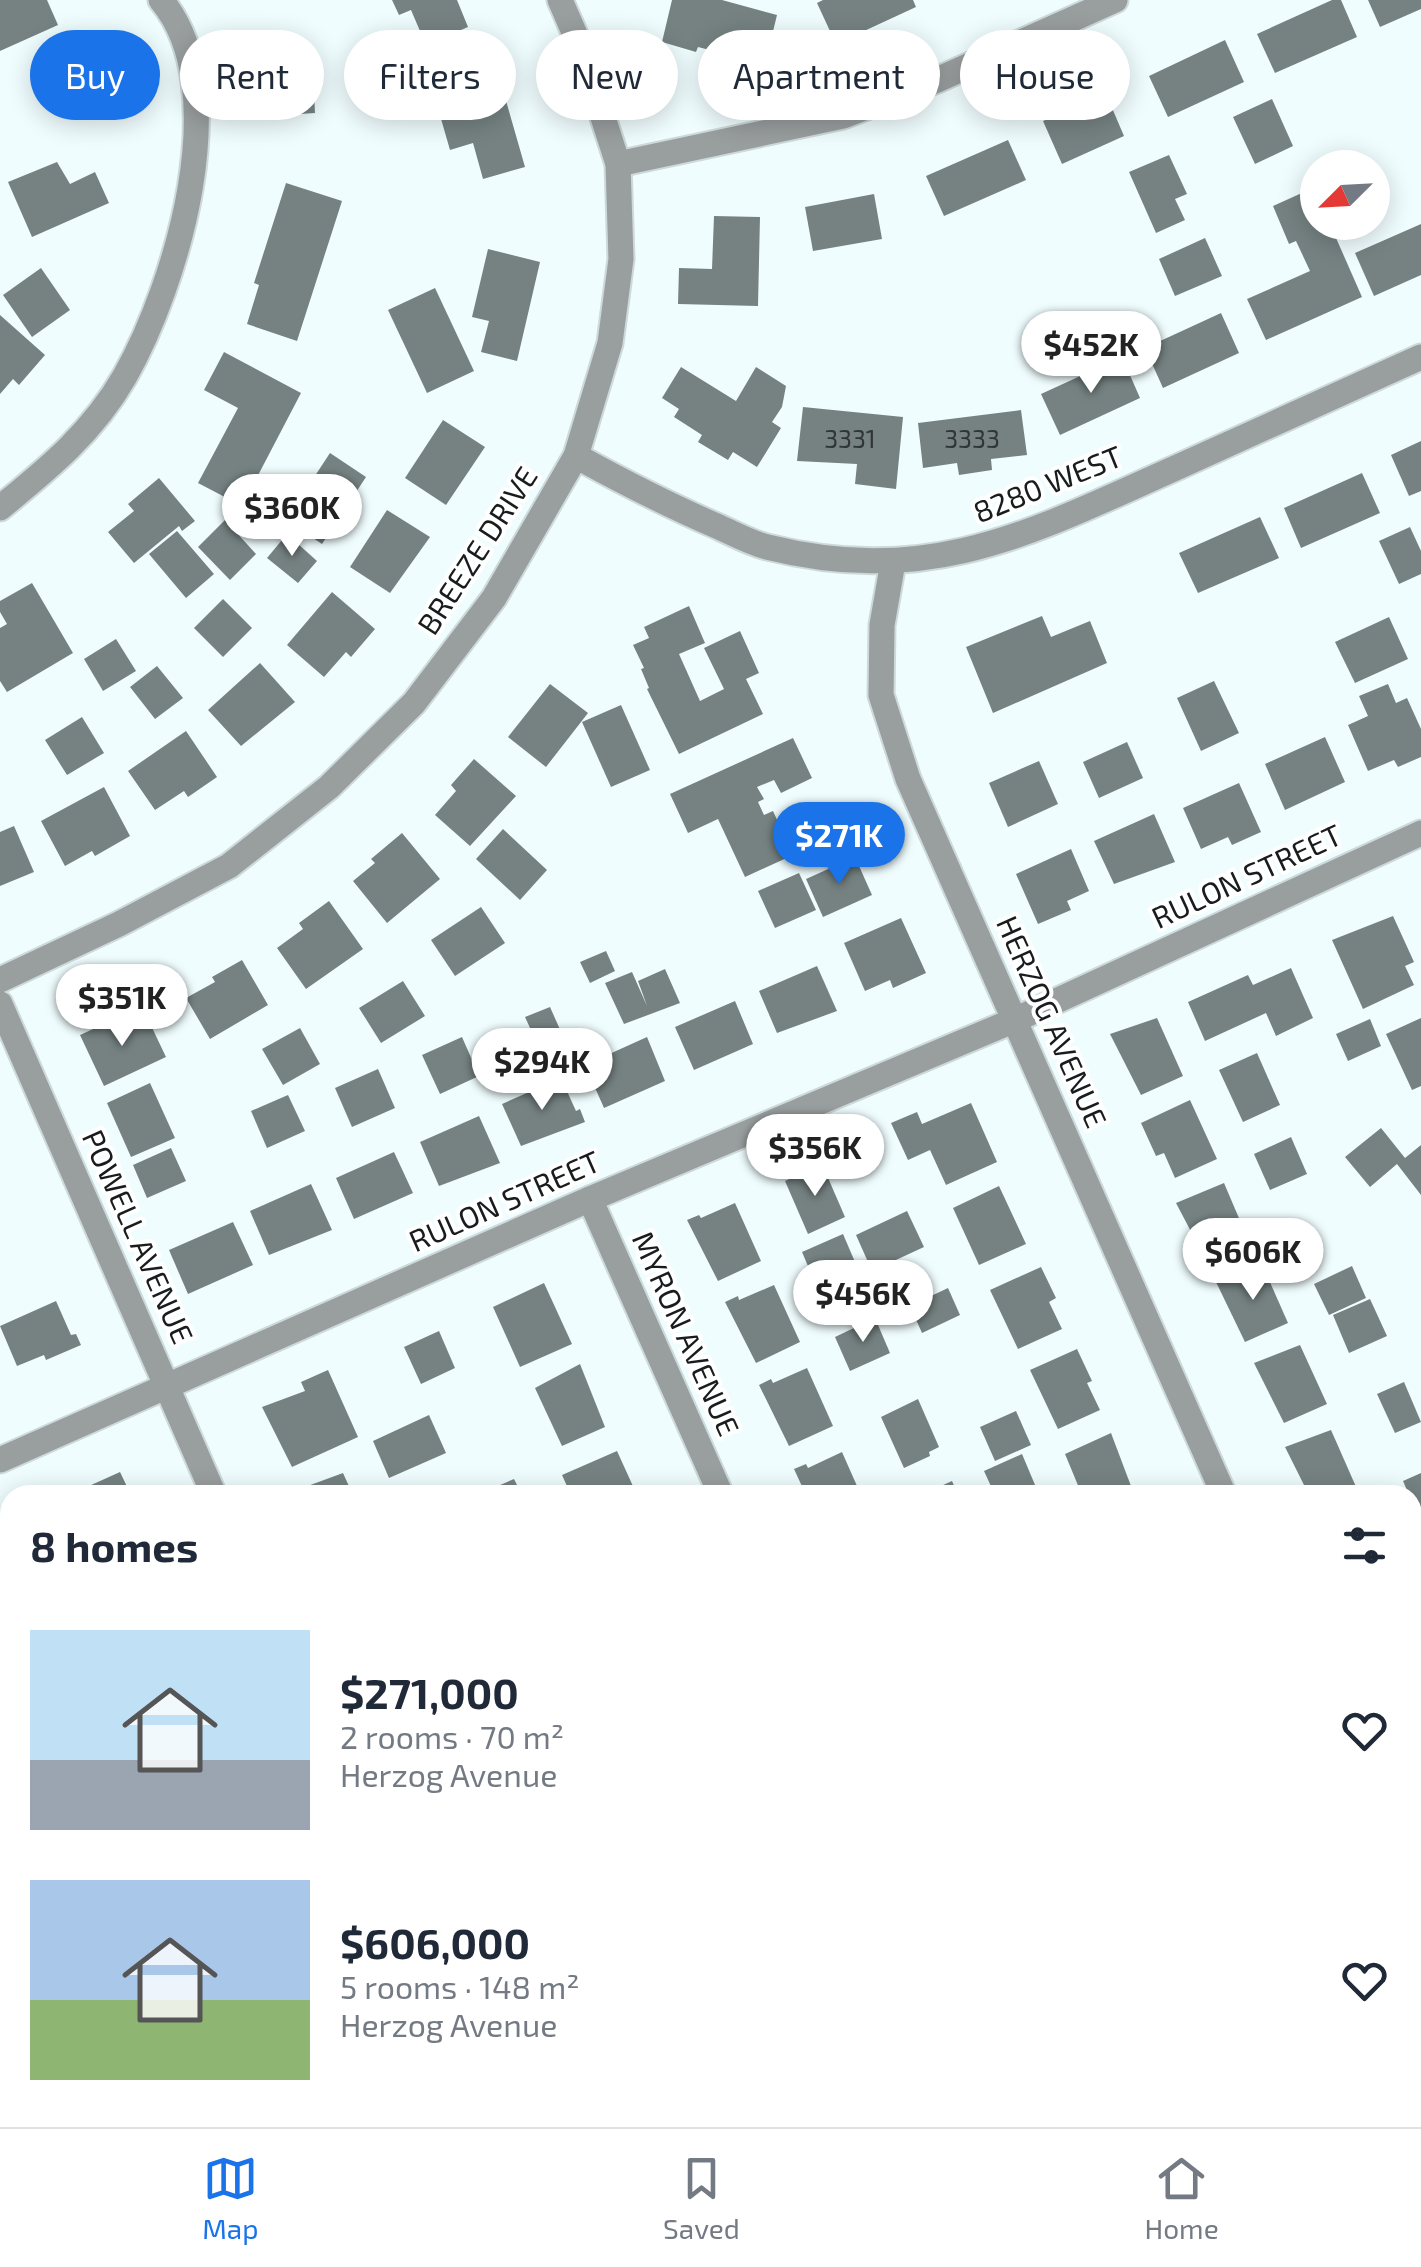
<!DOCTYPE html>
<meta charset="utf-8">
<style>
body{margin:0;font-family:"Exo 2",sans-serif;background:#f6f6f7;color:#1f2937;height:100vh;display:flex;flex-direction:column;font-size:38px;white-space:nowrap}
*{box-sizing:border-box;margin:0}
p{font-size:32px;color:#747a83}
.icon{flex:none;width:55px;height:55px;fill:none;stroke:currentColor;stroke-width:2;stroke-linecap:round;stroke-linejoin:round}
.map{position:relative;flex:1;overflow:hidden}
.sheet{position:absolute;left:0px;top:1485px;width:1422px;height:642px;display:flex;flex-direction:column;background:#fff;border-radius:30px 30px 0 0;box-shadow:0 5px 25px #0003}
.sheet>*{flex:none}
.hud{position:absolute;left:30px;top:30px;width:1362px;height:90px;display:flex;gap:20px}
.needle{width:65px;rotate:246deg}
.buttons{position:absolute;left:1300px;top:150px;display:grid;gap:20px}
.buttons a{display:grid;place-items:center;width:90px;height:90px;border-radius:50%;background:#fff;box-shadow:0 5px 25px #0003;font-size:50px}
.price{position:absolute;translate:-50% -85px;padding:0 22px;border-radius:35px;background:#fff;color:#222;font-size:32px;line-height:65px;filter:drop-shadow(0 2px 5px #0008)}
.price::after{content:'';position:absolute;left:50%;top:60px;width:30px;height:22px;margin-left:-15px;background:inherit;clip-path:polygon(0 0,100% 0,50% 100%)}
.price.active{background:#1a73e8;color:#fff}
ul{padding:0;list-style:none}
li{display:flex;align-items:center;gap:30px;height:250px;padding:0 30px}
li span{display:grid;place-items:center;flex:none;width:280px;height:200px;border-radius:0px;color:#555}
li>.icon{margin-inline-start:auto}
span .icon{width:120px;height:120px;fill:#fffc;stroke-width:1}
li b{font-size:42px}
h2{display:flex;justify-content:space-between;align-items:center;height:120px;padding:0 30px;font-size:42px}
.tag{padding:0 35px;border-radius:45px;background:#fff;box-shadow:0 5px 25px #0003;font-size:35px;line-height:90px}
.tag.active{background:#1a73e8;color:#fff}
.dock{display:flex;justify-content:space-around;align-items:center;height:140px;border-top:2px solid #e0e1e3;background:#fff;font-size:28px;color:#747a83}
.dock a{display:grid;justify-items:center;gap:5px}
.dock .active{color:#1a73e8}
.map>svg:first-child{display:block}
.green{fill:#c3e9ec}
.building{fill:#768282}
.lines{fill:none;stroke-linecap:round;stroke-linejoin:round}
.service-casing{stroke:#cdd9da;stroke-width:24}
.minor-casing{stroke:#cdd9da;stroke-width:29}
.primary-casing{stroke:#cdd9da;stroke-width:29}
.path{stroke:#9aa3a4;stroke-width:6;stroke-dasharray:5 5;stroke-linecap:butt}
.service{stroke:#999e9e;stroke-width:20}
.minor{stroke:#999e9e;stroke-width:25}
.primary{stroke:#4b5454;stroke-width:25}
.labels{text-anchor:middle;stroke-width:8;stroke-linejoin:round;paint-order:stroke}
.number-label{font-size:25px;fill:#303636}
.street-label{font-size:30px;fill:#181c1c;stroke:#fff}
</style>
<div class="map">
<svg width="1421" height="2127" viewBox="0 0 1421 2127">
<rect width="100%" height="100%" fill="#f0fdfe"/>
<path class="green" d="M1421,1798v329h-769l23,-9h737v-316z"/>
<g class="building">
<path d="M0,0h47l11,25 -58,26z"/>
<path d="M392,0h65l11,27 -42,18 -15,-35 -12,5z"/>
<path d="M672,0h50l55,15 -12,49 -67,-17 -2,5 -34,-10z"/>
<path d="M823,0h90l3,7 -80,37 -19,-41z"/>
<path d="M1332,0h9l16,37 -82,36 -18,-39z"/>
<path d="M1368,0h53v9l-41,18z"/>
<path d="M400,33l22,47 -42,19 -21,-47z"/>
<path d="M93,36l27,59 -43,21 -27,-59z"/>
<path d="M1225,40l19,42 -76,35 -19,-41z"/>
<path d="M312,50l3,63 -46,3 -3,-64z"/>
<path d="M500,80l25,87 -42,12 -10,-36 -23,7 -15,-52z"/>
<path d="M1106,94l18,42 -62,28 -19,-43z"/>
<path d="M1272,99l21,47 -38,18 -22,-47z"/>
<path d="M1008,140l18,40 -82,36 -18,-40z"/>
<path d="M1169,155l18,39 -12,5 10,21 -29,13 -27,-61z"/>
<path d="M57,162l13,22 25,-12 14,31 -77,34 -24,-55z"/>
<path d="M286,183l56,18 -45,140 -50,-17 12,-39 -5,-2z"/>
<path d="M1313,188l5,9v25h11l33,75 -96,43 -19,-41 63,-28 -14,-30 -7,3 -16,-38z"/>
<path d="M874,194l8,45 -69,12 -8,-44z"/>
<path d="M714,216l46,1 -2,89 -80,-2 1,-36 33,1z"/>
<path d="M1421,224v51l-47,21 -19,-43z"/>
<path d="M1205,238l17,38 -47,20 -16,-37z"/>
<path d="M488,249l52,13 -23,99 -36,-9 8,-31 -17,-4z"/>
<path d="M41,268l29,42 -38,27 -29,-42z"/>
<path d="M435,288l39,83 -47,22 -39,-83z"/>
<path d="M1221,313l18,40 -76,35 -18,-40z"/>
<path d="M0,315l45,40 -26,30 -6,-6 -13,15z"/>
<path d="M224,352l77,41 -59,113 -44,-23 40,-75 -34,-18z"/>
<path d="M1122,357l18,41 -80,37 -19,-41z"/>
<path d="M681,367l55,34 20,-34 30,19 -4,21 -10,15 9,6 -24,39 -24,-15 -5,8 -30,-18 4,-7 -28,-18 5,-8 -17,-11z"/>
<path d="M803,407l100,10 -7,72 -41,-5 2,-20 -60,-3z"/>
<path d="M1021,410l6,45 -36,4 1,11 -33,5 -2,-12 -34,5 -5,-45z"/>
<path d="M443,420l42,27 -39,58 -41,-27z"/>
<path d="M1421,441v50l-12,5 -18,-41z"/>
<path d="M330,453l36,24 -44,67 -36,-24z"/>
<path d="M1362,473l18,40 -79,35 -17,-40z"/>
<path d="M159,478l36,43 -13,10 -3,-5 -45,37 -26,-31 26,-21 -6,-7z"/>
<path d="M387,510l43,27 -40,56 -40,-26z"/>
<path d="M1260,517l19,41 -81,35 -19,-40z"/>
<path d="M225,520l31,34 -26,26 -32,-33z"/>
<path d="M1410,527l11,24v23l-22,10 -20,-43z"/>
<path d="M177,531l37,43 -28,24 -37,-44z"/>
<path d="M287,534l30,27 -19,22 -31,-25z"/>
<path d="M32,583l41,70 -66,39 -7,-11v-53l7,-4 -7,-12v-11z"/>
<path d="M332,592l43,37 -24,28 -5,-5 -22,25 -37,-32z"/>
<path d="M223,599l29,29 -29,29 -29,-29z"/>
<path d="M689,606l16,37 -26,11 21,47 24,-12 -20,-41 36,-17 19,42 -13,6 17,35 -84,40 -32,-65 2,-1 -8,-19 3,-1 -11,-23 16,-7 -5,-11z"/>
<path d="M1042,616l9,21 39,-16 17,42 -114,50 -27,-66z"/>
<path d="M1389,617l19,42 -53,24 -20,-41z"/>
<path d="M116,639l20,32 -33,20 -19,-32z"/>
<path d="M260,663l35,39 -54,44 -33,-36z"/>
<path d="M157,666l26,32 -28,21 -25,-32z"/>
<path d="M1214,681l25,52 -38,18 -24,-53z"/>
<path d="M550,684l38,29 -42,54 -38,-30z"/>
<path d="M1388,684l8,19 11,-5 14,31v28l-23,10 -4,-7 -26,11 -20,-46 20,-9 -9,-20z"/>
<path d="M621,705l29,65 -39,17 -29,-65z"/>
<path d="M82,717l22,36 -37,22 -22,-35z"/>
<path d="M186,731l31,46 -29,20 -4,-6 -29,19 -27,-39z"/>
<path d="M1325,737l20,45 -60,28 -20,-46z"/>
<path d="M793,738l19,40 -31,15 -7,-13 -17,7 7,12 -6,3 6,13 9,-4 20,44 -48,22 -27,-58 -30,14 -18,-39z"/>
<path d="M1127,742l16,36 -44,20 -16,-36z"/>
<path d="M474,759l42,37 -46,50 -35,-31 21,-24 -5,-6z"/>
<path d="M1039,761l19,43 -50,23 -19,-44z"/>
<path d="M1239,783l22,49 -29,13 -4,-8 -27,12 -18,-41z"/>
<path d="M104,787l26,49 -35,20 -3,-5 -27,15 -24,-45z"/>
<path d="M1154,814l21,48 -61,22 -20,-43z"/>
<path d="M14,826l20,46 -34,14v-54z"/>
<path d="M503,829l44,41 -27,30 -44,-41z"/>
<path d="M402,833l38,46 -53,44 -34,-42 22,-18 -4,-4z"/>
<path d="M1071,849l18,42 -22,10 4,9 -33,14 -22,-50z"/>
<path d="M855,857l17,38 -49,22 -17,-38z"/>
<path d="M799,873l17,37 -41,18 -17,-37z"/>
<path d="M329,901l34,48 -57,40 -29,-41 26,-19 -4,-6z"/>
<path d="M481,907l24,36 -50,33 -24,-36z"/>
<path d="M1393,916l21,46 -9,4 9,19 -51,24 -31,-69z"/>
<path d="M901,918l25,55 -33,15 -3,-8 -25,11 -21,-48z"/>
<path d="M606,951l9,20 -25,12 -10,-21z"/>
<path d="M242,960l26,45 -58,34 -24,-41 29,-16 -3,-5z"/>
<path d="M817,966l20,45 -60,22 -18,-42z"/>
<path d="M1291,968l22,50 -37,18 -10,-23 -61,28 -17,-39 60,-27 5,10z"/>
<path d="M665,969l15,34 -56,21 -19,-41 27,-11 15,34 -9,-25z"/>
<path d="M403,981l22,35 -44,27 -22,-35z"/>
<path d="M735,1001l18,43 -59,26 -19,-43z"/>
<path d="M550,1007l16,36 -24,11 -17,-37z"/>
<path d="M146,1015l20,42 -62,29 -24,-51 33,-15 5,8z"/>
<path d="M1157,1018l26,58 -42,19 -31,-61z"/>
<path d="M1421,1018v68l-9,4 -26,-56z"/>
<path d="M1370,1019l11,27 -33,15 -12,-27z"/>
<path d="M300,1028l20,36 -37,21 -21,-36z"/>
<path d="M462,1037l17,39 -39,18 -18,-39z"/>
<path d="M647,1037l18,44 -61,27 -19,-43z"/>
<path d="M1257,1053l23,52 -37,17 -24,-52z"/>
<path d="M378,1069l17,39 -43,19 -17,-39z"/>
<path d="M561,1078l15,33 4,-2 5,13 -64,24 -19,-42z"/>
<path d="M150,1083l25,55 -44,19 -24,-54z"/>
<path d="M288,1095l17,36 -38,17 -16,-37z"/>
<path d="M1190,1100l27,59 -42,19 -11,-25 -8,3 -15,-33z"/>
<path d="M971,1103l26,59 -51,23 -16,-35 -22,10 -17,-37 26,-11 5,12z"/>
<path d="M479,1116l21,47 -61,23 -19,-44z"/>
<path d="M1381,1128l24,30 16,-13v50l-24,-31 -27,23 -25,-30z"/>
<path d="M1291,1137l16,37 -37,16 -16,-36z"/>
<path d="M171,1148l15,33 -39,17 -14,-33z"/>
<path d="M394,1152l19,41 -59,26 -18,-41z"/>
<path d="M822,1164l23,53 -37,17 -23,-53z"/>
<path d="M1224,1183l26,61 -43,18 -31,-59z"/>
<path d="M311,1184l21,46 -63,25 -19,-44z"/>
<path d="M999,1186l27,58 -47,21 -26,-57z"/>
<path d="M735,1203l26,58 -43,20 -31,-61 12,-5 2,3z"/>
<path d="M907,1211l17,36 -52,24 -16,-36z"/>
<path d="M233,1222l20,43 -65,29 -19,-44z"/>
<path d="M843,1234l15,35 -41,18 -15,-35z"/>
<path d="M1262,1264l26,59 -43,19 -29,-60z"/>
<path d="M1352,1266l14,32 -37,17 -15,-31z"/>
<path d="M1041,1267l15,31 -7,4 13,27 -44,20 -28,-59z"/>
<path d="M544,1283l28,61 -52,23 -27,-60z"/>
<path d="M774,1285l26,57 -44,21 -31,-61 13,-6 1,4z"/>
<path d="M948,1288l12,27 -38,18 -12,-27z"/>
<path d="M1370,1299l17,37 -38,17 -16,-38z"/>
<path d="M56,1301l15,34 5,-1 5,11 -35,15 -2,-5 -27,11 -17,-40z"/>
<path d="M875,1318l15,35 -40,18 -15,-34z"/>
<path d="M439,1331l16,37 -34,16 -17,-37z"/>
<path d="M1300,1345l27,59 -43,19 -30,-60z"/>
<path d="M1077,1349l15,32 -5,2 13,27 -42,19 -28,-59z"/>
<path d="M580,1364l25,63 -43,19 -27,-58z"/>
<path d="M807,1368l26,58 -44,20 -30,-61 12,-6 2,4z"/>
<path d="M328,1370l30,67 -66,30 -30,-60 43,-16 -4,-9z"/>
<path d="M1404,1382l17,40 -26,11 -18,-39z"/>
<path d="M918,1399l21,48 -10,5 1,4 -26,12 -23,-51z"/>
<path d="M1016,1411l15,34 -36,16 -15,-34z"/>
<path d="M429,1415l17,38 -57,25 -16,-37z"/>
<path d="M1331,1430l26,59 -14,6h-34l-24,-48z"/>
<path d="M1111,1433l23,61 -52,1 -17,-41z"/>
<path d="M617,1451l20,44h-66l-9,-20z"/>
<path d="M842,1452l19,43h-55l-12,-26 12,-5 2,4z"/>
<path d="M1022,1454l16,38 -7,3h-36l-11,-24z"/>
<path d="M120,1472l11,23h-62z"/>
<path d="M343,1473l10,22h-57l-2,-4z"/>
<path d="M1421,1473v47l-9,-25h-3l-6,-14z"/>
<path d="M514,1479l8,16h-45z"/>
<path d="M952,1481l6,14h-37z"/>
<path d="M10,1522v46l-10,4v-46z"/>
<path d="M8,1603l2,67 -10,5v-68z"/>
<path d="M1412,1604l9,19v46l-9,4z"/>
<path d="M10,1700v44l-10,4v-44z"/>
<path d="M0,1836l10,23v25l-10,4z"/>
<path d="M1412,1900h9v227h-258l-2,-5 10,-4h241z"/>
<path d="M10,1915v69l-10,-23v-42z"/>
<path d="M66,2118h55l5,9h-51l-1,-3 -5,2z"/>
<path d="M183,2118h35l4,9h-44l-3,-6z"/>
<path d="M1076,2118h40l-20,9h-20l-4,-6z"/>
</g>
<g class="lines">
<defs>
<g id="service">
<path d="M984,2118l4,9"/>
<path d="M1111,2120l4,7"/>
<path d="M881,2127l4,-9"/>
</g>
<g id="minor">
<path d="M618,164l225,-48 94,-36 178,-80"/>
<path d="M576,456c47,26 94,50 143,71 15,7 32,16 48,20 166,41 267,-16 413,-81 80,-36 161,-73 241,-109"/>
<path d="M0,508c49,-40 93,-76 125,-132 51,-90 111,-287 36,-376"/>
<path d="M893,562l-11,63 -1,70 27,84 316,716"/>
<path d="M0,980l119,-56 110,-58 100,-79 85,-84 80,-105 82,-142 34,-113 11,-84 -3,-95 -38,-118 -20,-46"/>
<path d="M0,1004l214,491"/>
<path d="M590,1199l131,296"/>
<path d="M0,1460l590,-261 425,-179 406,-187"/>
<path d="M488,2118l4,9"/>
</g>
<g id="primary">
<path d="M1412,1738l9,-3"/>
<path d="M537,2127l21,-9"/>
</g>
</defs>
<use href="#service" class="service-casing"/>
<use href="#minor" class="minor-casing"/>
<use href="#primary" class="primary-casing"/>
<path class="path" d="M1024,2127l17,-8"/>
<use href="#service" class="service"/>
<use href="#minor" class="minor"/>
<use href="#primary" class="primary"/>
</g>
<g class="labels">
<g class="number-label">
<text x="850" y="448">3331</text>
<text x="972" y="448">3333</text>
</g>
<g class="street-label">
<text transform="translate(1048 485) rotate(-22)" y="10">8280 WEST</text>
<text transform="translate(478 551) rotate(-57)" y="10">BREEZE DRIVE</text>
<text transform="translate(1247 877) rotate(-25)" y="10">RULON STREET</text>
<text transform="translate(1051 1022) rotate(66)" y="10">HERZOG AVENUE</text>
<text transform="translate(505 1202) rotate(-24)" y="10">RULON STREET</text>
<text transform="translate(137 1237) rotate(66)" y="10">POWELL AVENUE</text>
<text transform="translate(685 1334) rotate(66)" y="10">MYRON AVENUE</text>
</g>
</g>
</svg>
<div class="buttons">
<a><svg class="needle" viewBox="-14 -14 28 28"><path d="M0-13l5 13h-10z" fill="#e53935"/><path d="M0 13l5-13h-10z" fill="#747a83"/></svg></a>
</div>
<b class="price" style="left:1091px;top:396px">$452K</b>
<b class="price" style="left:292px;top:559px">$360K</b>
<b class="price active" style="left:839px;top:887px">$271K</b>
<b class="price" style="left:122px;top:1049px">$351K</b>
<b class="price" style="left:542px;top:1113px">$294K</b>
<b class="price" style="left:815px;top:1199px">$356K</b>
<b class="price" style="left:1253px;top:1303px">$606K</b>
<b class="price" style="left:863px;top:1345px">$456K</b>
<div class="hud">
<a class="tag active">Buy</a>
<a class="tag">Rent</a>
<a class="tag">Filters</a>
<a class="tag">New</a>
<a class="tag">Apartment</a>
<a class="tag">House</a>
</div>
<section class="sheet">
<h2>8 homes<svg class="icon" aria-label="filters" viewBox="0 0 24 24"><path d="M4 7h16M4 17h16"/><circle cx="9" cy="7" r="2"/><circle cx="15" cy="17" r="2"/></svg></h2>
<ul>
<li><span style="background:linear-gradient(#bfe0f5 65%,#9aa5b1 0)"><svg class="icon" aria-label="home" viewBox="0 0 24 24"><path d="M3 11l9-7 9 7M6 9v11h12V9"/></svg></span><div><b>$271,000</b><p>2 rooms · 70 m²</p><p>Herzog Avenue</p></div><svg class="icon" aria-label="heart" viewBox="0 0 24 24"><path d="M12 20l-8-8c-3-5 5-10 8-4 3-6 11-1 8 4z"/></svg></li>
<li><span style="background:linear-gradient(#a9c7e8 60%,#8fb573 0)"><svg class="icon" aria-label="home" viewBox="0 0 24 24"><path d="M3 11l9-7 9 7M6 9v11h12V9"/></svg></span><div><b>$606,000</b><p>5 rooms · 148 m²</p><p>Herzog Avenue</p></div><svg class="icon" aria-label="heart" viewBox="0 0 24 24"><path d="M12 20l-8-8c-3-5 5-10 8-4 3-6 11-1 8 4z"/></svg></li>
</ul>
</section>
</div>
<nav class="dock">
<a class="active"><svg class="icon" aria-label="map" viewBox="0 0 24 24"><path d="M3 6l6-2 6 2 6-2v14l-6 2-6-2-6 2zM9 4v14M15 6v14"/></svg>Map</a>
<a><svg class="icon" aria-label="saved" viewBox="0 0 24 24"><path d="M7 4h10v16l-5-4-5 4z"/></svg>Saved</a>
<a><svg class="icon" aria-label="home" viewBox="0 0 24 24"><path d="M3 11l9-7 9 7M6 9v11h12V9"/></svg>Home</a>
</nav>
